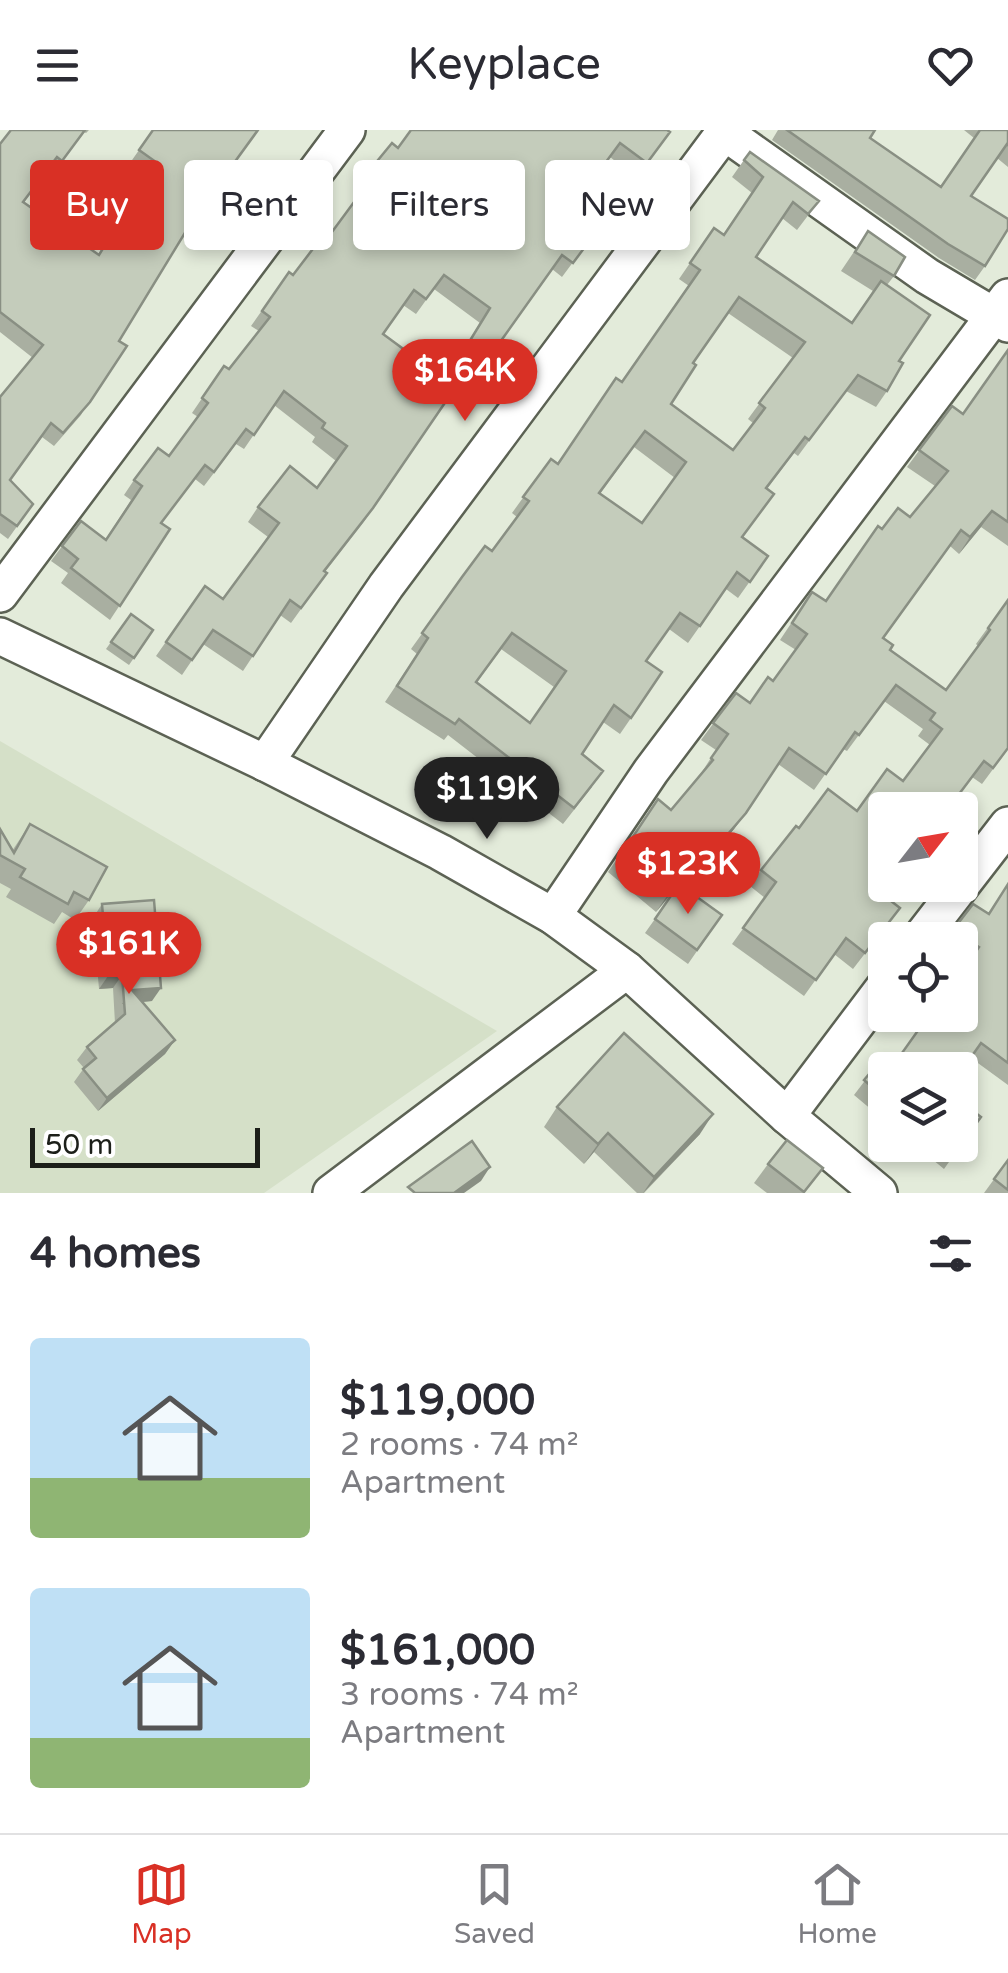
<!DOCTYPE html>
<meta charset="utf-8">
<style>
body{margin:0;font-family:"Varela Round",sans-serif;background:#f2f2f3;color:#2b2b33;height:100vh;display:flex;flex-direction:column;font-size:38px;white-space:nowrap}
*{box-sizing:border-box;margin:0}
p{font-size:32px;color:#7c7c81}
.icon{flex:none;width:55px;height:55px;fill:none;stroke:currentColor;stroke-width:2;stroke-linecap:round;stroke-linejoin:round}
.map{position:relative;height:1063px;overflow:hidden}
.side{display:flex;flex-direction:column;background:#fff;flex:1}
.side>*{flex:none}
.guide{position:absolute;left:30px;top:30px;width:950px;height:90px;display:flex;gap:20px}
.needle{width:65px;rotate:59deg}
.controls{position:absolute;left:868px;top:662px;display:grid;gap:20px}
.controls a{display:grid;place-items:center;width:110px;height:110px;border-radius:10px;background:#fff;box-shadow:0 5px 15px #0003;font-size:50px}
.scale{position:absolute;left:30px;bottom:25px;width:230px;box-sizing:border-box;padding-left:10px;border:5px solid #1c1f19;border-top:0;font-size:28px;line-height:35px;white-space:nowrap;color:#1c1f19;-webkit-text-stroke:8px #fff;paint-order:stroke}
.price{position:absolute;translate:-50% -85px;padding:0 22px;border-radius:35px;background:#d93025;color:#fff;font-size:32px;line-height:65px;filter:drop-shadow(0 2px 5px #0008)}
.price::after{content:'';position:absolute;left:50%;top:60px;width:30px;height:22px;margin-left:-15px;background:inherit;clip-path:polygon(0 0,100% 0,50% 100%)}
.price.selected{background:#222;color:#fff}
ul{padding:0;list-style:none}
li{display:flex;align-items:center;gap:30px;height:250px;padding:0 30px}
li span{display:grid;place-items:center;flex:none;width:280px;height:200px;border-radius:10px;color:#555}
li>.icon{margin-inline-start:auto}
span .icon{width:120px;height:120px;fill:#fffc;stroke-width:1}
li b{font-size:42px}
h2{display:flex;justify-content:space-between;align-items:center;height:120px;padding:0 30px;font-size:42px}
.tag{padding:0 35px;border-radius:10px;background:#fff;box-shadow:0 5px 15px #0003;font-size:35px;line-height:90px}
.tag.selected{background:#d93025;color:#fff}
header{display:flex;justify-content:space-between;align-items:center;height:130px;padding:0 30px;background:#fff;font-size:45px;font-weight:600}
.tab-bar{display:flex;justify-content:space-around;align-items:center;height:140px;border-top:2px solid #e1e1e2;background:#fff;font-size:28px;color:#7c7c81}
.tab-bar a{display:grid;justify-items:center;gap:5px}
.tab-bar .selected{color:#d93025}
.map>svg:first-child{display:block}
.built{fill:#d5e0c8}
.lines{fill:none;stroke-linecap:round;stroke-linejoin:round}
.minor-casing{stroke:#5c6254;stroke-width:40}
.minor{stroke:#fff;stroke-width:35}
.wall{fill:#a9afa1;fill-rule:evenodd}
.shaded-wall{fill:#898f83}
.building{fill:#c4ccbb;stroke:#898f83;stroke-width:2.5;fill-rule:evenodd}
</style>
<header><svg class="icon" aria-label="menu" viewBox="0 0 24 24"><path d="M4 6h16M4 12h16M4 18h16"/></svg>Keyplace<svg class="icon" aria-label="heart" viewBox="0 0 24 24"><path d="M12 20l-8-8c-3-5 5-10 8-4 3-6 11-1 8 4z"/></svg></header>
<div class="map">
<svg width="1008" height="1063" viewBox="0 0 1008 1063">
<rect width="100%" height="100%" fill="#e3ebda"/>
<path class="built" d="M0,611l497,290 -233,162h-264z"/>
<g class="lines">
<defs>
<g id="minor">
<path d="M724,2l203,144 81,48"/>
<path d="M0,464l347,-464"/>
<path d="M0,506l265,127 175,89 113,64 74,54 160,146 92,77"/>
<path d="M265,633l121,-177 340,-456"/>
<path d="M553,786l98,-145 357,-474"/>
<path d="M919,810l89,-115"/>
<path d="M787,986l98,-130"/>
<path d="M331,1063l296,-223"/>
</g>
</defs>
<use href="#minor" class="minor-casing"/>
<use href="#minor" class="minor"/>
</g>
<g class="wall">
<path d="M11,0h78l-3,3 -2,-1 -31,42 -5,-4 -24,32 74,53 48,-80 -16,-12 23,-33 39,91 -73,120 -38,74 -27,31 -12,-9 -32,43 23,24 -25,35 -8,-6v-136l33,-39 -33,-26v-188z"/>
<path d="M778,0h97l-5,8 71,49 33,-49 -10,-8h44v37l-11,-9 -26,38 14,70 -10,14 -36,-22 -167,-118z"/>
<path d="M670,2l-33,46 -27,-21 -38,51 16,34 -26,35 -10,-8 -59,83 -14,39 -10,15 -18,-12 -88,129 -38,49 2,1 -36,50 -11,-8 -37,56 -40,-27 -21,31 -26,-19 49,-70 18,13 45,-62 -20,-15 10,-15 59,-19 19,-27 -24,-19 3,-5 -41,-32 -30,44 -8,-5 -32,42 -9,-7 -34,44 9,6 -60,91 -49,-37 7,-10 -17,-12 30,-40 25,18 25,-39 -7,-5 10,-15 35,-24 29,-39 -6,-4 32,-47 5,3 30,-38 -8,-5 38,-54 4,3 36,-39 35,-47 -5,-4 10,-14 29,-23zM434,159l46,34 -38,60 -39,-29 -20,-20 20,-29 13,9z"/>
<path d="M744,30l75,41 -22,29 -15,-12 -26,39 96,65 21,-31 -32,-20 27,-40 26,45 -7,9 12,76 -12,30 -11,16 -30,-16 -48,65 -4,-3 -27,36 -24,48 25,19 -30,42 -12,-9 -38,54 -19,-14 -23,32 -15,57 -11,16 -17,-12 -21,32 10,33 -29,37 -115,-89 -4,5 -59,-38 32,-48 -6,-5 74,-103 7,5 25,-34 -5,-4 39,-54 6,5 65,-82 67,-96 -10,-7 35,-51 10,7 28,-42 -20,-16zM728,183l65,45 -45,61 5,4 -20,27 -62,-46 22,-41zM634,317l41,31 -33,45 -42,-29zM501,519l53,38 -24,36 -53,-41z"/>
<path d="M1008,220v196l-27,-19 -22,27 -9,-8 -67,93 7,11 56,40 32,-44 -2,-2 32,-44v149l-26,35 -10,-7 -24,33 -57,91 9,7 -47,61 -19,-15 -30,42 -72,-52 33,-46 -15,-12 11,-16 38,-42 58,-17 46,-30 27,-36 -12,-9 5,-7 -39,-28 -37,50 -4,-2 -29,41 -36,-26 -44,65 -24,29 -6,-4 -25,30 43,31 -34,49 -43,-31 34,-48 -23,27 -48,-40 50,-73 13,11 29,-35 16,-25 -15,-10 35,-47 14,10 23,-22 23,-31 -16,-10 32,-48 14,9 56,-72 28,-12 25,-31 -28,-19 45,-61 11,8z"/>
<path d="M131,484l22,16 -24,35 -23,-16z"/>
<path d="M30,694l59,76 -14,20 -13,-8 -8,12 -48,-27 5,-8 -11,-6v-54l12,22z"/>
<path d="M1008,754v201l-37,-27 -11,15v-3h-75v51l-31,-26 26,-34 10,9 39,-55h31v-35l4,-7 -2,-2 6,-9 -8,-6v-16h-14l27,-36 15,10z"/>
<path d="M102,774l50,97 -10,1 33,38 -10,14 -67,57 -24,-29 10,-14 -7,-8 10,-13 28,-24 -2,-35 -14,1 -6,-71z"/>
<path d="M557,977l143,27 -56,59h-7l-43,-41 -10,12 -40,-37z"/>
<path d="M981,987l-37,52 -29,-24h45z"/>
<path d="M1008,1030v33h-24z"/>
<path d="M768,1034l55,4 -19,25h-37l-13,-10z"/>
</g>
<g class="shaded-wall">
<path d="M992,381l-11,16 -22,27 11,-17z"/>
<path d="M746,683l-12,16 -24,29 11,-16z"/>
<path d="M716,707l-12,17 -48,58 11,-16z"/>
<path d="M122,845l-9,13 -14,1 9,-13z"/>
<path d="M161,858l-9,13 -30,3 10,-14z"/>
<path d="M175,910l-10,14 -67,57 9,-13z"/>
<path d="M713,984l-13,20 -57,59 11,-16z"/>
<path d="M608,1003l-14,19 -10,12 14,-20z"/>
<path d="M490,1037l-9,14 -17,12h-10z"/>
</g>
<g class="building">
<path d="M11,0h74l-23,31 -5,-4 -34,45 76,53 57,-93 -17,-12 14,-20h105l-64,88 -75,123 8,5 -37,56 -27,31 -12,-10 -41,57 23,24 -16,22 -17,-12v-117l43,-52 -43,-33v-168z"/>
<path d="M411,0h256l3,2 -23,31 -27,-20 -48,65 27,20 -26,35 -11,-8 -69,97 8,5 -22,34 -29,-18 40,-65 -46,-33 -18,24 -12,-9 -31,44 23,17 -3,3 50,37 -80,117 -49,63 3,2 -26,35 -11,-8 -37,56 -40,-26 -21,30 -26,-18 39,-56 18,13 56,-76 -21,-16 32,-41 27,22 30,-42 -25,-18 3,-5 -41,-32 -30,44 -8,-6 -32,43 -9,-7 -44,58 9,6 -50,77 -49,-38 7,-9 -16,-13 19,-25 25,19 36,-54 -8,-6 24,-32 11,8 39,-53 -6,-5 22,-32 5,3 41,-52 -8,-6 27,-39 4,3 32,-42 4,3 45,-61 -5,-4 23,-28 6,5z"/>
<path d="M787,0h88l-5,8 71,49 39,-57h28v15l-1,-1 -36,52 37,23v10l-23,37 -37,-22z"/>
<path d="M750,22l69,49 -11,13 -15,-12 -37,55 96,66 29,-42 49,34 -31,46 4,2 -16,28 -29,-16 -49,65 -4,-3 -39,51 8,6 -32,43 26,19 -18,26 -13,-10 -37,54 -20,-13 -34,48 16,11 -31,46 -17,-13 -32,49 21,17 -29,37 -115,-89 -4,5 -58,-38 31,-48 -6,-5 40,-56 23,-31 7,5 37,-50 -6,-4 28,-38 7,5 58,-86 6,4 78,-112 -10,-7 24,-35 10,7 39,-58 -19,-17zM739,167l66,45 -46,61 6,5 -32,42 -62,-46 25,-39 -3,-2zM645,301l41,31 -44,61 -43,-30zM512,503l54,38 -36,52 -54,-41z"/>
<path d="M868,101l37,26 -11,19 -39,-24z"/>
<path d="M1008,220v172l-16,-11 -22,26 -9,-7 -78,108 10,7 -3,5 56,40 44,-60 -2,-2 20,-28v148l-15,20 -9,-7 -37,49h-62v75h17l-11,16 9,7 -35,45 -19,-15 -30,42 -73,-52 33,-46 -15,-12 35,-44 3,2 29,-39 29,22 30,-42 16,12 39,-52 -12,-9 5,-7 -39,-28 -37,50 -4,-3 -29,42 -37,-26 -43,65 -25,29 -5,-5 -49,59 -47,-40 38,-57 13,11 42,-50 -2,-2 17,-24 -15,-11 23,-30 14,10 18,-26 5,4 34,-47 -15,-11 20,-31 14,9 52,-75 4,3 16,-21 12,9 38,-46 -29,-21 33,-44 11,8z"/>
<path d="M131,484l22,16 -19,28 -23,-16z"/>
<path d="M30,694l77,43 -18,33 -15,-8 -6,12 -48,-27 5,-8 -25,-14v-26l14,24z"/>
<path d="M679,754l43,31 -25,35 -42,-31z"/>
<path d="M1008,754v179l-27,-20 -21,30v-3h-75v28l-21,-18 16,-19 10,9 39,-55h31v-34l15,-23 -3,-1 7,-10 -26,-17 20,-26 16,10z"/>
<path d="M154,770l7,88 -29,2 43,50 -68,58 -24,-29 13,-11 -9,-11 38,-33 -3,-39 -14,1 -6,-72z"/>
<path d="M624,903l89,81 -59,63 -46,-44 -10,11 -41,-37z"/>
<path d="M960,971l21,16 -27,37 -11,-9h17z"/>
<path d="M787,1010l36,28 -19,24 -36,-28z"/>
<path d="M472,1011l18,26 -36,26h-39l-7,-6z"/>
<path d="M1008,1030v30l-14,-11z"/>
</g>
</svg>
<div class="controls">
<a><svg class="needle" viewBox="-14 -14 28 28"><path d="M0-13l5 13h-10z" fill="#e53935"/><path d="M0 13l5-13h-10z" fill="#7c7c81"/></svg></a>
<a><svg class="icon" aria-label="locate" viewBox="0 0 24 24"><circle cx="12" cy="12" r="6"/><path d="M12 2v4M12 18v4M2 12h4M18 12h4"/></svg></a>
<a><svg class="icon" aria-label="layers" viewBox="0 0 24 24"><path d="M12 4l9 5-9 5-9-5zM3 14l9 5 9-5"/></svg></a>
</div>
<div class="scale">50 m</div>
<b class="price" style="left:465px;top:294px">$164K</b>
<b class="price selected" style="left:487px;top:712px">$119K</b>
<b class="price" style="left:688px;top:787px">$123K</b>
<b class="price" style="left:129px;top:867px">$161K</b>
<div class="guide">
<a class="tag selected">Buy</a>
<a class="tag">Rent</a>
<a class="tag">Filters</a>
<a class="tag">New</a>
</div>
</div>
<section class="side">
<h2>4 homes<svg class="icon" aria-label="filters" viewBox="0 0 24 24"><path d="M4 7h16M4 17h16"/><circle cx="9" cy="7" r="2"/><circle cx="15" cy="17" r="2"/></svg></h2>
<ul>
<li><span style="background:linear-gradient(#bfe0f5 70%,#8fb573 0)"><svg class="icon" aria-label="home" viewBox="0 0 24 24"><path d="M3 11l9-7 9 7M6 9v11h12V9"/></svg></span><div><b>$119,000</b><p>2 rooms · 74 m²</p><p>Apartment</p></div></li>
<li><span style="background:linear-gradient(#bfe0f5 75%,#8fb573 0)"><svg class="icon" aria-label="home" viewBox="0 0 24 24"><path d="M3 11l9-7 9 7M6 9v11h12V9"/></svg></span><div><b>$161,000</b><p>3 rooms · 74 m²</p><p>Apartment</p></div></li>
</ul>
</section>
<nav class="tab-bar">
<a class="selected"><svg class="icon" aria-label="map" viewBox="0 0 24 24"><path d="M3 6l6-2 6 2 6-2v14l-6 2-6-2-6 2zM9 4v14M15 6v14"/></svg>Map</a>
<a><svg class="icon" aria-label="saved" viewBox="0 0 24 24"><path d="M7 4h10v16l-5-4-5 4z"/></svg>Saved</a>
<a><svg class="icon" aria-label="home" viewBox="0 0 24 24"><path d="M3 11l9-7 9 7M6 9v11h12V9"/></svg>Home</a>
</nav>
